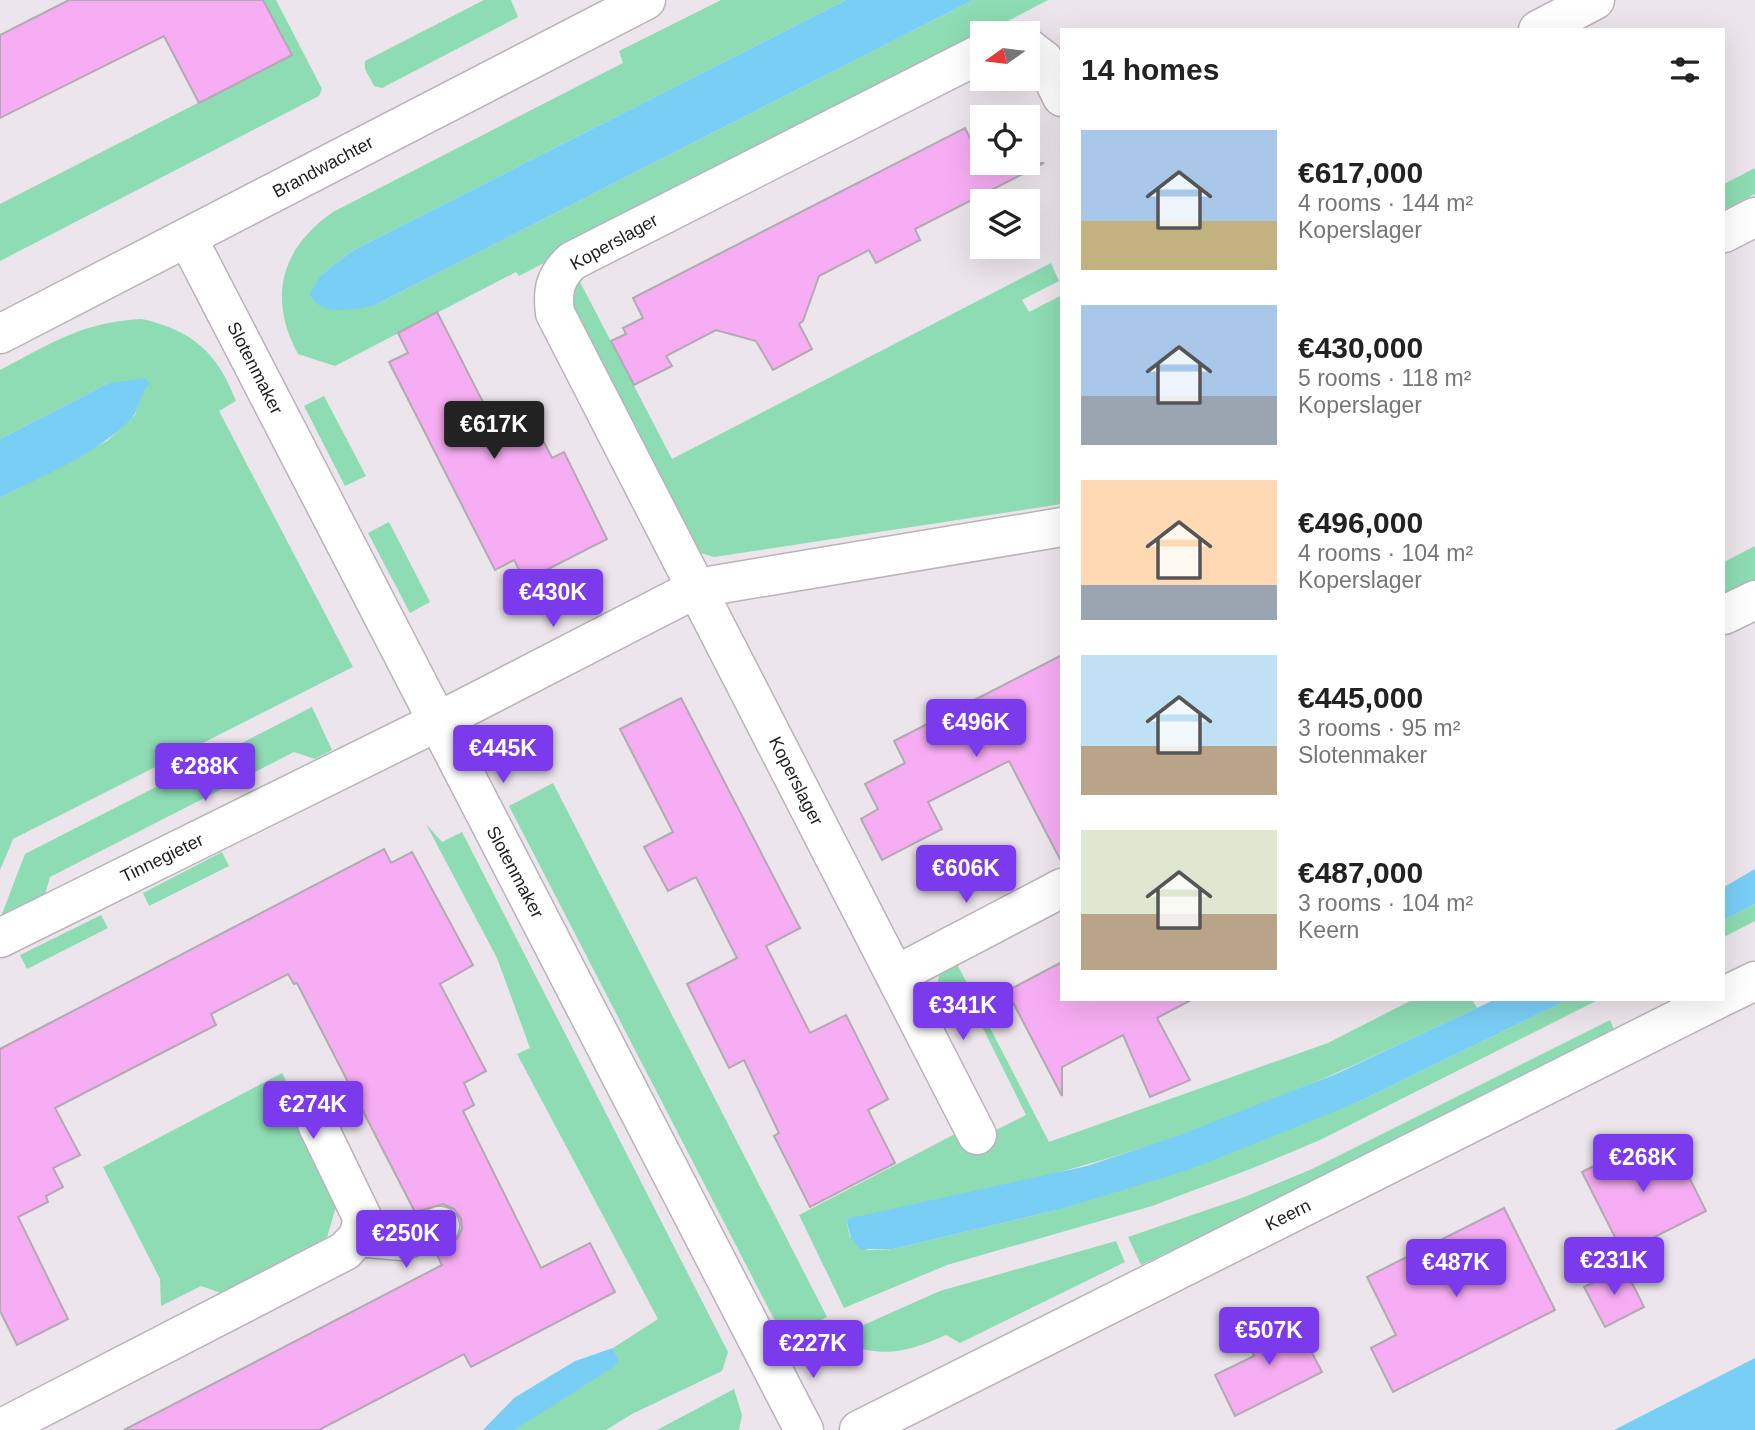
<!DOCTYPE html>
<meta charset="utf-8">
<style>
body{margin:0;font-family:Arial,sans-serif;background:#f2f2f2;color:#222;height:100vh;display:flex;flex-direction:column;font-size:26px;white-space:nowrap}
*{box-sizing:border-box;margin:0}
p{font-size:23px;color:#767676}
.icon{flex:none;width:38px;height:38px;fill:none;stroke:currentColor;stroke-width:2;stroke-linecap:round;stroke-linejoin:round}
.map{position:relative;flex:1;overflow:hidden}
.details{position:absolute;left:1060px;top:28px;width:665px;height:973px;display:flex;flex-direction:column;background:#fff;border-radius:0px;box-shadow:0 7px 28px #0002}
.details>*{flex:none}
.needle{width:46px;rotate:256deg}
.tools{position:absolute;left:970px;top:21px;display:grid;gap:14px}
.tools a{display:grid;place-items:center;width:70px;height:70px;border-radius:0px;background:#fff;box-shadow:0 7px 28px #0002;font-size:35px}
.price{position:absolute;translate:-50% -60px;padding:0 16px;border-radius:7px;background:#7c3aed;color:#fff;font-size:23px;line-height:46px;filter:drop-shadow(0 2px 4px #0008)}
.price::after{content:'';position:absolute;left:50%;top:42px;width:21px;height:16px;margin-left:-10px;background:inherit;clip-path:polygon(0 0,100% 0,50% 100%)}
.price.current{background:#222;color:#fff}
ul{padding:0;list-style:none}
li{display:flex;align-items:center;gap:21px;height:175px;padding:0 21px}
li span{display:grid;place-items:center;flex:none;width:196px;height:140px;border-radius:0px;color:#555}
li>.icon{margin-inline-start:auto}
span .icon{width:84px;height:84px;fill:#fffc;stroke-width:1}
li b{font-size:30px}
h2{display:flex;justify-content:space-between;align-items:center;height:84px;padding:0 21px;font-size:30px}
.map>svg:first-child{display:block}
.green{fill:#8edcb3}
.water{fill:#79cef5}
.building{fill:#f7adf3;stroke:#b1abb1;stroke-width:2}
.lines{fill:none;stroke-linecap:round;stroke-linejoin:round}
.minor-casing{stroke:#bab3b9;stroke-width:41}
.minor{stroke:#fff;stroke-width:38}
.labels{text-anchor:middle;stroke-width:6;stroke-linejoin:round;paint-order:stroke}
.street-label{font-size:18px;fill:#201e20;stroke:#fff}
</style>
<div class="map">
<svg width="1755" height="1430" viewBox="0 0 1755 1430">
<rect width="100%" height="100%" fill="#ece5eb"/>
<g class="green">
<path d="M263,0h13l46,89 -3,7 -319,165v-57l292,-149z"/>
<path d="M484,0h27l7,17 -136,71 -8,-2 -9,-17v-8z"/>
<path d="M721,0h125l-494,251 -31,24 54,30 598,-305h75l-529,276 -3,-4 -181,94 -37,-12c-30,-56 -18,-105 35,-142l290,-149 -4,-12z"/>
<path d="M1755,168v26l-31,16v-26z"/>
<path d="M1051,263l8,18 -37,19 7,12 33,-17v209l-348,53 -13,-4 -6,-7 -123,-239 1,-21 6,-6 93,179z"/>
<path d="M142,319c51,12 75,33 94,82l-17,10 134,256 -340,172 -13,31v-372l107,-57 28,-26 8,-25 -34,-7 -109,56v-69c52,-27 82,-48 142,-51z"/>
<path d="M324,396l42,80 -21,10 -41,-80z"/>
<path d="M389,522l41,80 -20,11 -42,-80z"/>
<path d="M1755,546v34l-31,16v-34z"/>
<path d="M312,707l20,43 -17,9 -21,-7 -244,125 -6,21 -44,21 25,-65z"/>
<path d="M553,783l274,534 -30,15 -12,-4 -11,-9 -265,-513z"/>
<path d="M426,824l16,18 20,-10 266,520 -6,19 -90,43 -26,16h-91l104,-70 -6,-12 45,-29 -141,-265 13,-6 -33,-90z"/>
<path d="M222,852l7,14 -80,40 -6,-13z"/>
<path d="M1755,904v17l-31,16v-17z"/>
<path d="M101,915l7,13 -81,41 -7,-14z"/>
<path d="M956,962l93,180 279,-99 86,-44h58l5,9c-99,46 -198,94 -302,129 -106,36 -218,63 -329,82l4,18 18,13 25,-1 164,-39 301,-108 211,-103h31l-280,141 -67,28 -101,38 -205,59 -103,43 -45,-93 158,-82 7,13 62,-31 -62,-125 -31,15 6,-29z"/>
<path d="M1610,1020l4,10 -339,171 -134,64 -13,-28 114,-39 70,-29z"/>
<path d="M282,1073l21,41 34,89 -11,38 -102,53 -23,-8 -40,20 -1,-27 -57,-112z"/>
<path d="M1116,1241l9,21 -165,81 -14,-8c-45,20 -67,23 -114,4l108,-48z"/>
<path d="M734,1389l8,26 -3,15h-82z"/>
</g>
<g class="water">
<path d="M846,0h127l-598,305c-19,4 -58,13 -65,-12l11,-18 31,-24z"/>
<path d="M146,378l3,6c-10,10 -9,25 -17,34 -36,37 -87,56 -132,80v-59l109,-56z"/>
<path d="M1755,869v35l-31,16v-33z"/>
<path d="M1496,999h73l-211,103 -170,68 -131,40 -164,39h-33l-9,-11 -5,-19 241,-53 90,-30 159,-62z"/>
<path d="M613,1348l6,12 -6,7 -98,63h-32l31,-32 61,-37z"/>
<path d="M1755,1358v72h-141z"/>
</g>
<g class="building">
<path d="M69,0h194l29,55 -93,48 -35,-67 -164,82v-83z"/>
<path d="M965,128l17,35h62l-129,66 5,11 -44,23 -7,-13 -50,26 -16,45 -4,3 13,25 -39,21 -17,-29 -40,-11 -50,26 6,10 -38,19 -23,-44 15,-7 -3,-6 20,-10 -10,-20z"/>
<path d="M437,312l52,102 11,-6 11,23 22,-11 19,38 12,-6 43,87 -82,42 -11,-21 -19,10 -106,-208 19,-9 -10,-20z"/>
<path d="M1062,655v208l-53,-102 -81,41 14,27 -60,31 -21,-41 17,-10 -13,-25 40,-21 -11,-22z"/>
<path d="M681,698l119,230 -34,18 44,87 36,-18 42,84 -20,11 27,53 -85,44 -36,-71 5,-3 -35,-73 -15,8 -42,-84 50,-26 -41,-81 -28,14 -24,-44 29,-15 -53,-103z"/>
<path d="M384,849l7,14 21,-11 61,113 -33,19 46,87 -22,12 10,22 -11,6 78,157 49,-25 25,49 -144,75 -7,-13 -145,76h-195l318,-165 -7,-14 22,-12 5,-10 -1,-10 -7,-10 -11,-5 -28,8 -118,-229 -3,1 -6,-10 -77,40 5,11 -161,83 25,47 -27,13 10,19 -17,9 2,6 -30,15 50,102 -51,26 -17,-34v-262z"/>
<path d="M1062,962v37h131l-36,19 33,62 -40,17 -27,-62 -61,32v29l-55,-105z"/>
<path d="M1655,1135l17,36 11,-6 23,46 -83,42 -41,-81z"/>
<path d="M1504,1208l51,102 -162,82 -22,-44 25,-13 -29,-58z"/>
<path d="M1624,1267l20,40 -39,20 -21,-40z"/>
<path d="M1292,1315l30,57 -87,44 -20,-41 39,-19 -8,-18z"/>
</g>
<g class="lines">
<defs>
<g id="minor">
<path d="M1538,30l57,-30"/>
<path d="M1027,47l17,13 18,37"/>
<path d="M1724,233l31,-16"/>
<path d="M188,239l616,1191"/>
<path d="M0,334l646,-334"/>
<path d="M1724,615l31,-15"/>
<path d="M0,938l437,-216 260,-134 365,-61"/>
<path d="M896,975l166,-87"/>
<path d="M1724,996l31,-15"/>
<path d="M977,1135l-422,-822c-3,-23 0,-36 17,-52l410,-208"/>
<path d="M358,1237l44,4 38,-15"/>
<path d="M0,1429l345,-178 13,-14 5,-18 -46,-95"/>
<path d="M859,1430l859,-431"/>
</g>
</defs>
<use href="#minor" class="minor-casing"/>
<use href="#minor" class="minor"/>
</g>
<g class="labels">
<g class="street-label">
<text transform="translate(323 167) rotate(-28)" y="6">Brandwachter</text>
<text transform="translate(614 242) rotate(-29)" y="6">Koperslager</text>
<text transform="translate(255 368) rotate(63)" y="6">Slotenmaker</text>
<text transform="translate(796 781) rotate(63)" y="6">Koperslager</text>
<text transform="translate(162 858) rotate(-26)" y="6">Tinnegieter</text>
<text transform="translate(515 872) rotate(62)" y="6">Slotenmaker</text>
<text transform="translate(1288 1215) rotate(-27)" y="6">Keern</text>
</g>
</g>
</svg>
<div class="tools">
<a><svg class="needle" viewBox="-14 -14 28 28"><path d="M0-13l5 13h-10z" fill="#e53935"/><path d="M0 13l5-13h-10z" fill="#767676"/></svg></a>
<a><svg class="icon" aria-label="locate" viewBox="0 0 24 24"><circle cx="12" cy="12" r="6"/><path d="M12 2v4M12 18v4M2 12h4M18 12h4"/></svg></a>
<a><svg class="icon" aria-label="layers" viewBox="0 0 24 24"><path d="M12 4l9 5-9 5-9-5zM3 14l9 5 9-5"/></svg></a>
</div>
<b class="price current" style="left:494px;top:461px">€617K</b>
<b class="price" style="left:553px;top:629px">€430K</b>
<b class="price" style="left:976px;top:759px">€496K</b>
<b class="price" style="left:503px;top:785px">€445K</b>
<b class="price" style="left:205px;top:803px">€288K</b>
<b class="price" style="left:966px;top:905px">€606K</b>
<b class="price" style="left:963px;top:1042px">€341K</b>
<b class="price" style="left:313px;top:1141px">€274K</b>
<b class="price" style="left:1643px;top:1194px">€268K</b>
<b class="price" style="left:406px;top:1270px">€250K</b>
<b class="price" style="left:1614px;top:1297px">€231K</b>
<b class="price" style="left:1456px;top:1299px">€487K</b>
<b class="price" style="left:1269px;top:1367px">€507K</b>
<b class="price" style="left:813px;top:1380px">€227K</b>
<section class="details">
<h2>14 homes<svg class="icon" aria-label="filters" viewBox="0 0 24 24"><path d="M4 7h16M4 17h16"/><circle cx="9" cy="7" r="2"/><circle cx="15" cy="17" r="2"/></svg></h2>
<ul>
<li><span style="background:linear-gradient(#a9c7e8 65%,#c2b280 0)"><svg class="icon" aria-label="home" viewBox="0 0 24 24"><path d="M3 11l9-7 9 7M6 9v11h12V9"/></svg></span><div><b>€617,000</b><p>4 rooms · 144 m²</p><p>Koperslager</p></div></li>
<li><span style="background:linear-gradient(#a9c7e8 65%,#9aa5b1 0)"><svg class="icon" aria-label="home" viewBox="0 0 24 24"><path d="M3 11l9-7 9 7M6 9v11h12V9"/></svg></span><div><b>€430,000</b><p>5 rooms · 118 m²</p><p>Koperslager</p></div></li>
<li><span style="background:linear-gradient(#ffd9b3 75%,#9aa5b1 0)"><svg class="icon" aria-label="home" viewBox="0 0 24 24"><path d="M3 11l9-7 9 7M6 9v11h12V9"/></svg></span><div><b>€496,000</b><p>4 rooms · 104 m²</p><p>Koperslager</p></div></li>
<li><span style="background:linear-gradient(#bfe0f5 65%,#b9a48a 0)"><svg class="icon" aria-label="home" viewBox="0 0 24 24"><path d="M3 11l9-7 9 7M6 9v11h12V9"/></svg></span><div><b>€445,000</b><p>3 rooms · 95 m²</p><p>Slotenmaker</p></div></li>
<li><span style="background:linear-gradient(#dfe7d0 60%,#b9a48a 0)"><svg class="icon" aria-label="home" viewBox="0 0 24 24"><path d="M3 11l9-7 9 7M6 9v11h12V9"/></svg></span><div><b>€487,000</b><p>3 rooms · 104 m²</p><p>Keern</p></div></li>
</ul>
</section>
</div>
